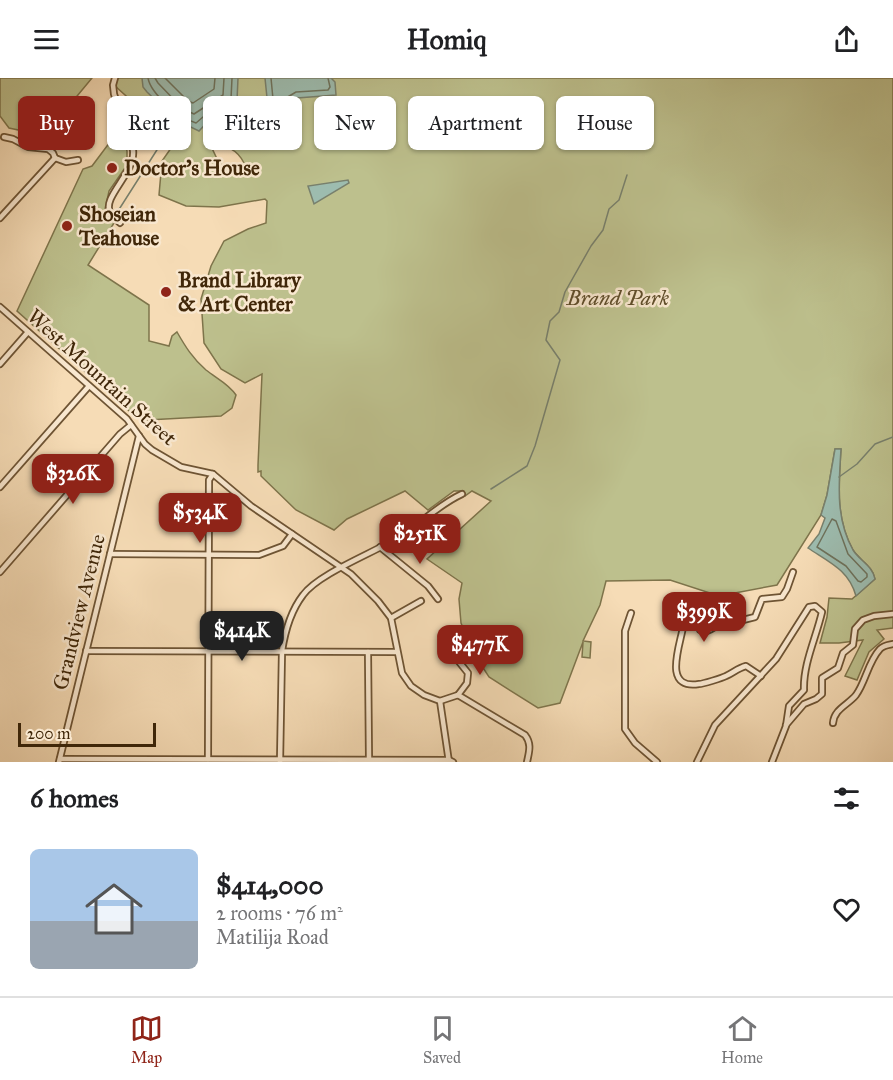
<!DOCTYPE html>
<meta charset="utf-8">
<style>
body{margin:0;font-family:"IM FELL Great Primer",serif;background:#f2f2f2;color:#202124;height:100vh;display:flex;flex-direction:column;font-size:22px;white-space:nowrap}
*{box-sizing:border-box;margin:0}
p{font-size:20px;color:#757577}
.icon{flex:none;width:33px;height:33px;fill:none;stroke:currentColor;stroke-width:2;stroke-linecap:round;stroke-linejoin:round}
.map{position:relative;height:684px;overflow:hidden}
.side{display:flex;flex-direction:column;background:#fff;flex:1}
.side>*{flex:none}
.banner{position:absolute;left:18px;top:18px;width:858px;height:54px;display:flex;gap:12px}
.scale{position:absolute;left:18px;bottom:15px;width:138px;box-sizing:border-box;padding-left:6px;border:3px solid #402709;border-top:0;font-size:16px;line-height:21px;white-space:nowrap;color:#402709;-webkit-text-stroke:4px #f9e8d0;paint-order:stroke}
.price{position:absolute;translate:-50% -51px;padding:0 14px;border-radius:12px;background:#8f2418;color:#fff;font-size:20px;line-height:39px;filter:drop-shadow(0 2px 3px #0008)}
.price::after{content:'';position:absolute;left:50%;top:36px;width:18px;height:14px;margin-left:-9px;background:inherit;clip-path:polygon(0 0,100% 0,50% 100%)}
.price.current{background:#222;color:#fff}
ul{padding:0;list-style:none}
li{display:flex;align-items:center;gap:18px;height:150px;padding:0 30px}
li span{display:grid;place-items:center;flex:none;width:168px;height:120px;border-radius:9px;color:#555}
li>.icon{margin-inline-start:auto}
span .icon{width:72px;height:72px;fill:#fffc;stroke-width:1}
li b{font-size:26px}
h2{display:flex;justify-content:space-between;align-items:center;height:72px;padding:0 30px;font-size:26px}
.pill{padding:0 21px;border-radius:9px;background:#fff;box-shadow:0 2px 4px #0004;font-size:21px;line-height:54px}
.pill.current{background:#8f2418;color:#fff}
header{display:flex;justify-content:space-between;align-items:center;height:78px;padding:0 30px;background:#fff;font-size:27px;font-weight:700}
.tabs{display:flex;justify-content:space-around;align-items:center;height:84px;border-top:2px solid #e0e0e0;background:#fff;font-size:16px;color:#757577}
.tabs a{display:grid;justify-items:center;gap:3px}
.tabs .current{color:#8f2418}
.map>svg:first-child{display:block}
.green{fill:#bdc08d;stroke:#7e744b;stroke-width:1.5;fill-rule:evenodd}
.water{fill:#9dbcaf;stroke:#78806d;stroke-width:1.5}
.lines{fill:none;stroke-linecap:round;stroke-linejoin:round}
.shore{stroke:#6e725c;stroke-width:1.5}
.stream{stroke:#78806d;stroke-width:1.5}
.minor-casing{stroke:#6e5434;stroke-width:8}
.minor{stroke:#f9e8d0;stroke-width:4.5}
.poi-dot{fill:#8f2418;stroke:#f9e8d0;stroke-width:2}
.labels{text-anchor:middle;stroke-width:5;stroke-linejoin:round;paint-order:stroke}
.poi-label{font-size:21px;font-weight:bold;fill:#402709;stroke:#f9e8d0;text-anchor:start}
.park-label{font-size:21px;font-style:italic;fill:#5f4d2a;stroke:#f9e8d0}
.street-label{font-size:21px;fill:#402709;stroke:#f9e8d0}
</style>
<header><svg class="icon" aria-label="menu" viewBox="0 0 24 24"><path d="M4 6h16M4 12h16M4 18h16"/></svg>Homiq<svg class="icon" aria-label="share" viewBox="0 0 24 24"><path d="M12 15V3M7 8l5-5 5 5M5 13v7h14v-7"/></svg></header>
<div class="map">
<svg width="893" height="684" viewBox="0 0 893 684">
<rect width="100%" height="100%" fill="#f6dcb6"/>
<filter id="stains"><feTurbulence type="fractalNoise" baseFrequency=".00333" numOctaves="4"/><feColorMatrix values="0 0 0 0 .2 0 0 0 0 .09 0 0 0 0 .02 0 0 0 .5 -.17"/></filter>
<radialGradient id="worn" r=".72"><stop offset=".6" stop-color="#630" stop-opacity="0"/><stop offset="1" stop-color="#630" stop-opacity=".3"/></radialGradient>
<g class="green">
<path d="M0,0h92l-24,29 -17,30 -42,-9 -9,-12z"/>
<path d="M117,0h776v550l-16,2 7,9 -15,13 -12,28 -12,-4 18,-36 -24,3h-19l7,-26 2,-19 23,1 23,-20c-2,-13 -16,-19 -22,-29 -18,-32 -14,-66 -12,-101h-6l-8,46 -6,20 -44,70 -58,11 -49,-16 -64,1 -6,24 -17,36 8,1 -1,16 -8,-1 1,-15 -23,61 -22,5 -49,-31 -15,-23 -13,-31 -2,-24 3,-16 -35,-24 64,-58 -19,-10 -7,5 -4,-5h-7l-26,19 -23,-19 -58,28 -13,11 -38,-20 -35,-34v-5l-3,1v-7l4,-91 -17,9 -24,-14 -17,-26 -3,-44 10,-33 13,-25 24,-12 18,-6 1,-22 -2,-2 -46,8 -33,-1 -27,-11 3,-34 14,-20 -62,-56zM210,66c16,1 27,5 34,19l-12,7 -13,-7z"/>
<path d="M119,52l8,21v14l-18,26 -4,19 9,13 -26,42 61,40v36l20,5 3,-10 5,-4c8,14 16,27 29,38 10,8 23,14 30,25l-4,13 -11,8 -74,4 -11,-3 -119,-106 66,-142 9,-3z"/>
</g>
<g class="water">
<path d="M142,0h96l-1,23 -24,15 -14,15 -23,-11 -29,-28 -4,-5z"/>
<path d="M265,0h66l4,4 1,13 -39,3 -14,9 -15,1z"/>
<path d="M348,102l1,3 -35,21 -6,-18z"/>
<path d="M835,371h6c-2,34 -6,69 12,101 6,10 20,16 22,29l-19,17c-7,-26 -27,-34 -48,-48l11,-14 6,-16 -4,-3 6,-20z"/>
</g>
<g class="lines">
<g class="shore">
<path d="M148,0c3,17 33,40 48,45l14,-12 21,-12 1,-21"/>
<path d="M155,0l3,5 25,26 11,5 29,-19 1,-17"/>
<path d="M165,0l23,23 5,2 21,-14 1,-11"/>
<path d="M271,0l2,21 3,2h5l15,-9 32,-2 2,-3 -2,-9"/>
<path d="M832,441l4,2 12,33 19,20v3l-6,5 -3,-1 -12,-15 -29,-19z"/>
</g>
<g class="stream">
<path d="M118,133l58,-91"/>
<path d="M839,399l18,-13 18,-20 18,-7"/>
<path d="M491,411l36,-23 8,-20 25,-86 -14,-20 4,-19 9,-9 6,-20 26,-46 12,-16 6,-21 10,-9 8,-25"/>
</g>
<defs>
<g id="minor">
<path d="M115,0l-2,7 1,9 19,56c3,22 -31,47 -23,62 2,4 7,8 10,11"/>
<path d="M4,59l9,2 15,8 20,2 5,4 2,5"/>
<path d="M55,80l11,4 12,-2"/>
<path d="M0,140l55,-60"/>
<path d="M0,229l127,112 18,25 7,6 29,17 32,7 38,32 100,68 27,27 13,17 11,55 9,13 13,9 16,6 18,-6 67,40c7,9 4,17 2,27"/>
<path d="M0,286l28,-32"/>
<path d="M0,409l89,-101"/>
<path d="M380,469l48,39 10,13"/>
<path d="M110,476l149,1 24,-9 9,-12"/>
<path d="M0,494l120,-138 11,-9"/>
<path d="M631,535l-6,18v98l10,14 22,19"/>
<path d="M391,540l30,-17"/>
<path d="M86,573l311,1"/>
<path d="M368,574l1,107"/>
<path d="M456,580l12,15 -1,10 -9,12"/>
<path d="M761,598l-15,-10c-8,2 -13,7 -20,10 -4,2 -23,8 -27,8 -37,6 -19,-38 -16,-57 2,-9 1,-18 2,-27l4,-3 4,2 7,31c6,2 9,1 15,-3l40,-10 7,-18 20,-2 5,-8 6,-17"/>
<path d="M440,623l9,61"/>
<path d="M833,645c1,-14 15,-18 23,-28 10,-14 12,-33 24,-46 4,-4 8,-4 13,-5"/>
<path d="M786,647l18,-21 12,-5 6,-5v-16l16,-10 5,-15 10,-8 2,-16 8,-9 11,-4 19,-2"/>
<path d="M60,681l389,1 4,2"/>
<path d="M208,681l1,-279 4,-6"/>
<path d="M59,684l80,-326"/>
<path d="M280,684l2,-111c3,-20 8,-39 21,-56 16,-22 73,-43 98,-59 22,-14 37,-31 61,-42"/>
<path d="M697,684l18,-37 61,-66 33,-52 6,-1 7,6c-6,26 -19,52 -18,78l-15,16 -3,20 -14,36"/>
</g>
</defs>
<use href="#minor" class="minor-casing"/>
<use href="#minor" class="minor"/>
</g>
<g class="poi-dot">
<circle cx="112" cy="90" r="6"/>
<circle cx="67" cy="148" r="6"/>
<circle cx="166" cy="214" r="6"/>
</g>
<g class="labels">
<g class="poi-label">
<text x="124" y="97">Doctor's House</text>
<text x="79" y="143">Shoseian<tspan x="79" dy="24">Teahouse</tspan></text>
<text x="178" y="209">Brand Library<tspan x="178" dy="24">&amp; Art Center</tspan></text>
</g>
<g class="park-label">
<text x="618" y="227">Brand Park</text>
</g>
<g class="street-label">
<text transform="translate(102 299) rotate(42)" y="7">West Mountain Street</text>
<text transform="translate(79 534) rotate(-76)" y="7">Grandview Avenue</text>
</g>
</g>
<rect width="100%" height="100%" filter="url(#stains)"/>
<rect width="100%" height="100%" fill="url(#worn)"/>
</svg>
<div class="scale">200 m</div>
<b class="price" style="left:73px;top:427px">$326K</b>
<b class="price" style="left:200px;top:466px">$534K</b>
<b class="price" style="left:420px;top:487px">$251K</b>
<b class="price" style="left:704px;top:565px">$399K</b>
<b class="price current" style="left:242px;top:584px">$414K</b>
<b class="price" style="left:480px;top:598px">$477K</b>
<div class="banner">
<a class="pill current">Buy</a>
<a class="pill">Rent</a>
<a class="pill">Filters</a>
<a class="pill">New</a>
<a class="pill">Apartment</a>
<a class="pill">House</a>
</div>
</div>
<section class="side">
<h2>6 homes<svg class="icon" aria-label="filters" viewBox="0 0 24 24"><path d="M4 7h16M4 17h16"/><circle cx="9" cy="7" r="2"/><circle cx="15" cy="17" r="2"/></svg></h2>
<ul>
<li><span style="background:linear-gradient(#a9c7e8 60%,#9aa5b1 0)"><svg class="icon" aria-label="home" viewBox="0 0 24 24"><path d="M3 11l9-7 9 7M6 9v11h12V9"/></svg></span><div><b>$414,000</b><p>2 rooms · 76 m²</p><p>Matilija Road</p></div><svg class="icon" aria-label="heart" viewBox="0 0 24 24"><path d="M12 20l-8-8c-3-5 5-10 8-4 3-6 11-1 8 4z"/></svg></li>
</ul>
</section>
<nav class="tabs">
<a class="current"><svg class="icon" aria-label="map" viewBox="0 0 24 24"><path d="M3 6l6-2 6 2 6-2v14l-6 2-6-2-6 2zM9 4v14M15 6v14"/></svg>Map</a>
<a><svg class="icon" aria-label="saved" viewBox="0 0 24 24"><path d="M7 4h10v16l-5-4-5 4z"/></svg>Saved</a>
<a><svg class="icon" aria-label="home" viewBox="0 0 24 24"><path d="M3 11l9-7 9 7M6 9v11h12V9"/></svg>Home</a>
</nav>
